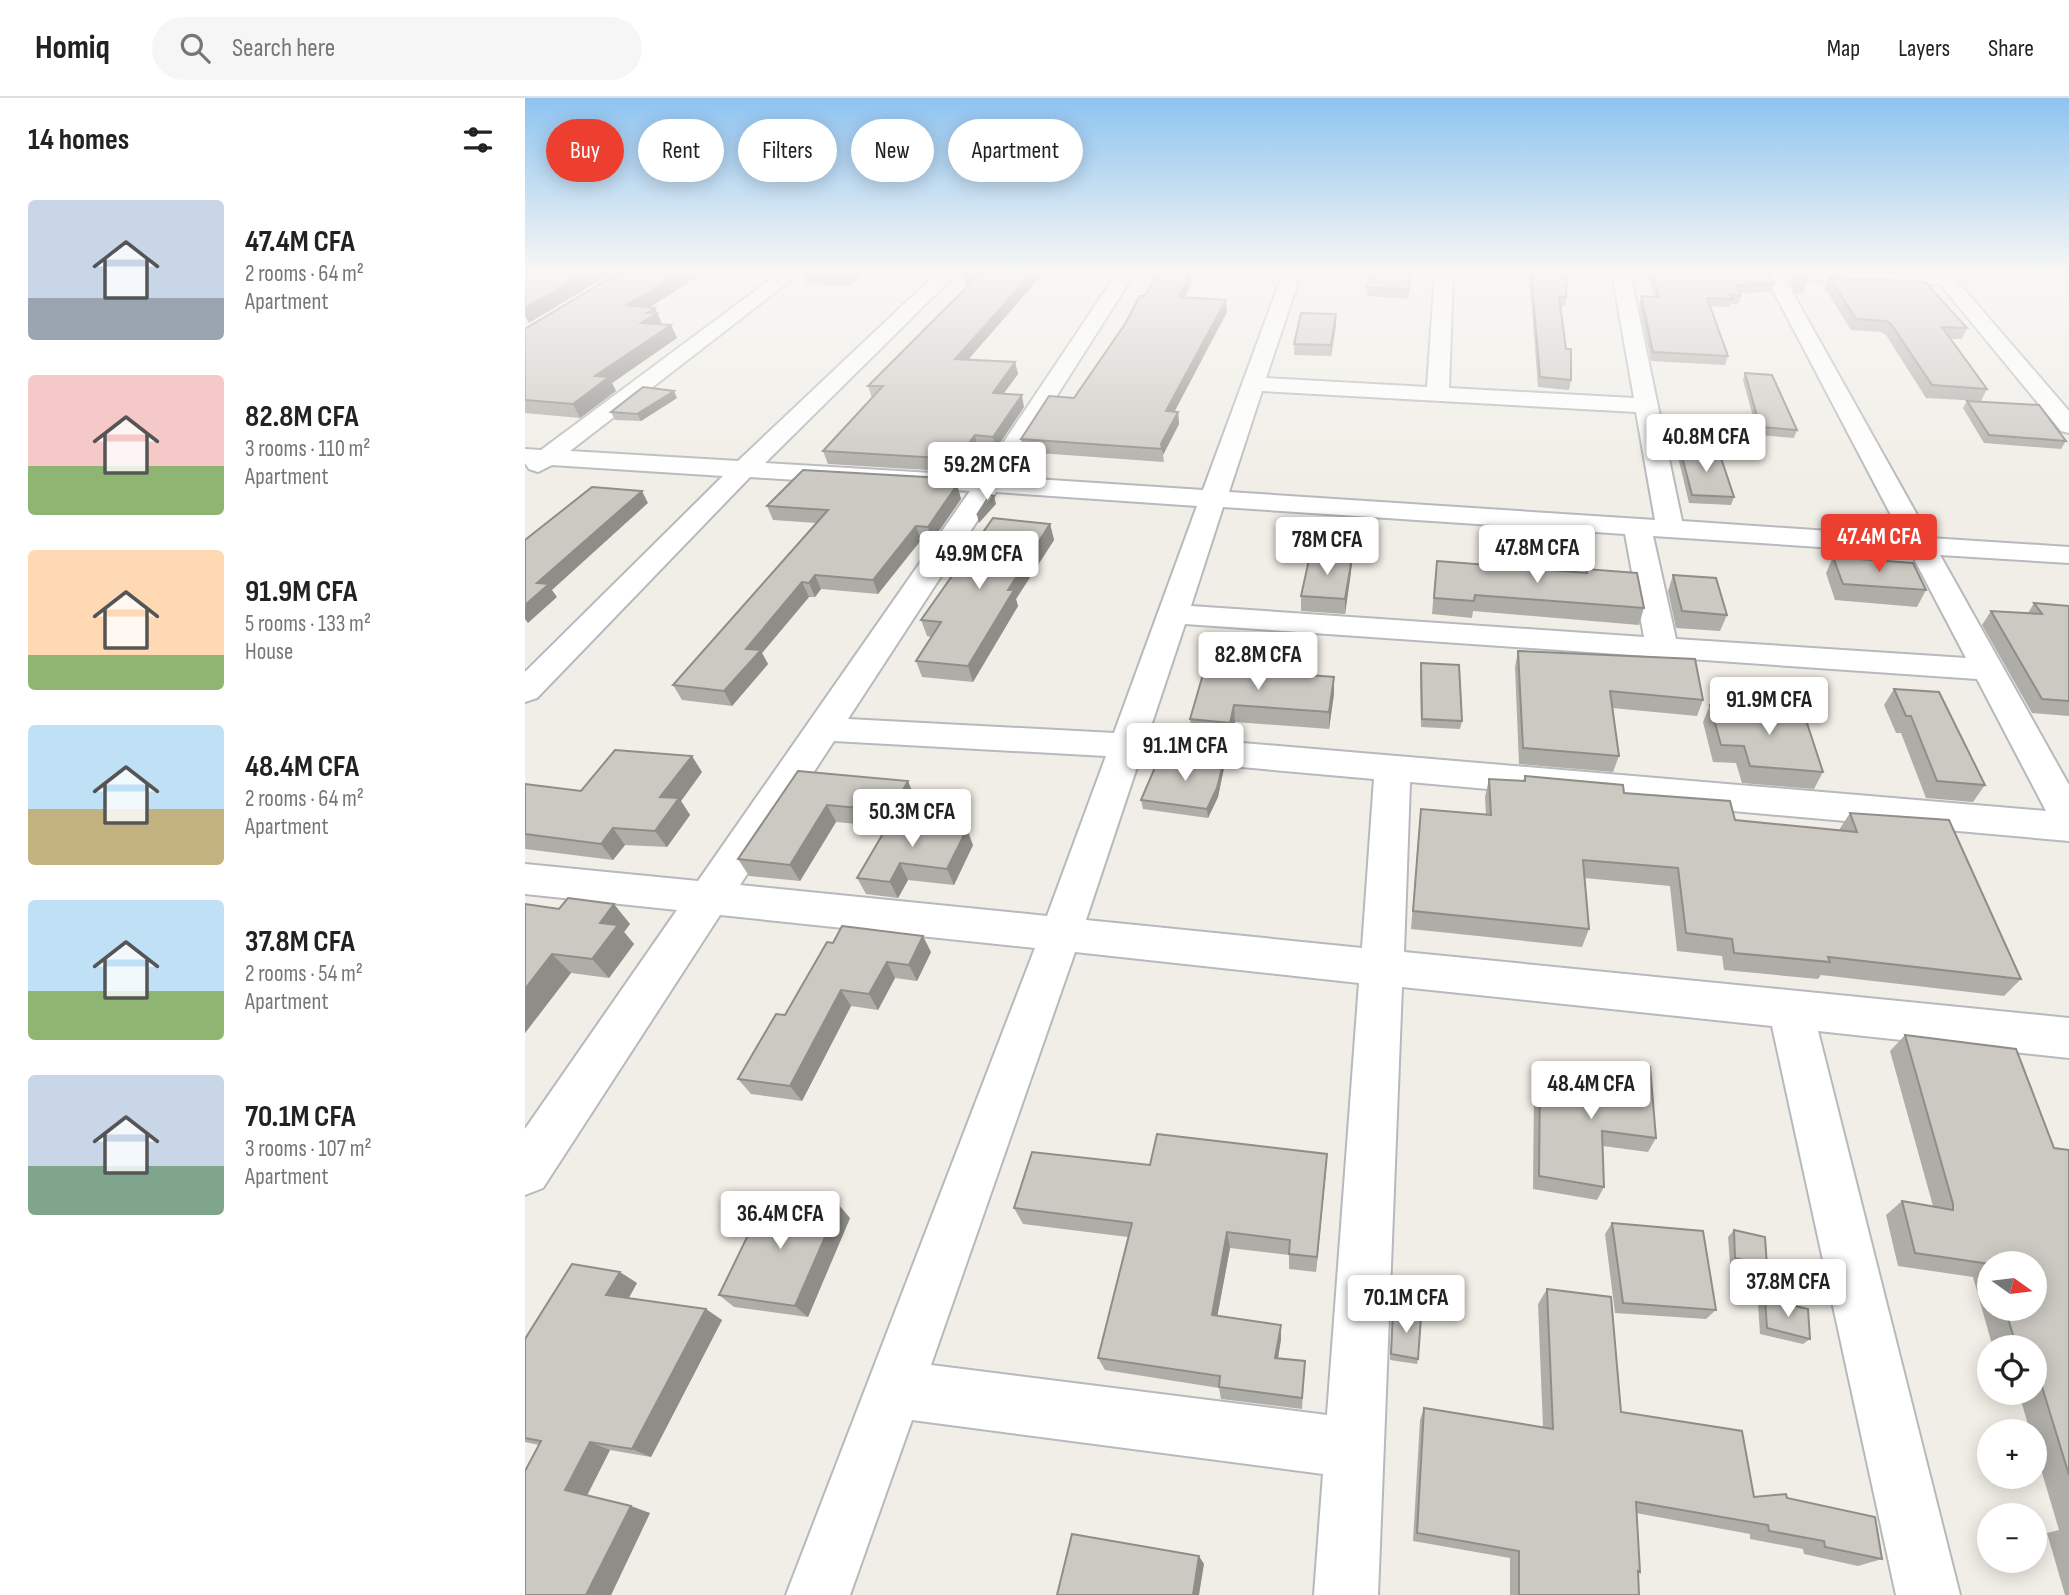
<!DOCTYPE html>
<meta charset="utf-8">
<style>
body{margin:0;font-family:"Sofia Sans Condensed",sans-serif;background:#f6f6f6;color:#222;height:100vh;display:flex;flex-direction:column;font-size:26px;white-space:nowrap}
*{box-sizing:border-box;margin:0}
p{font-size:23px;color:#767676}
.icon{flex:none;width:38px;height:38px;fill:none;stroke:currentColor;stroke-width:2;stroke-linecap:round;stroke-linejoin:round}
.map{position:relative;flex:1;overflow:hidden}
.sheet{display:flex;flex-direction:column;background:#fff;width:525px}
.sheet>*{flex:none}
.banner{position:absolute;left:21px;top:21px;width:665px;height:63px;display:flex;gap:14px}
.needle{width:46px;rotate:104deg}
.controls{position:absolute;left:1452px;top:1153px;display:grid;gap:14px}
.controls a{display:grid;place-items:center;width:70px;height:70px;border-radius:50%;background:#fff;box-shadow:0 4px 18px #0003;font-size:35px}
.price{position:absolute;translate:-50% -60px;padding:0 16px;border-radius:7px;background:#fff;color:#222;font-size:23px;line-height:46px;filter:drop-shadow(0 2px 4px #0008)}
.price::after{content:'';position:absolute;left:50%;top:42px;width:21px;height:16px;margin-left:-10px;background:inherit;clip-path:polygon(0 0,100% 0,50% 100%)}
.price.current{background:#ec3f30;color:#fff}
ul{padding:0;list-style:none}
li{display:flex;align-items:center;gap:21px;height:175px;padding:0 28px}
li span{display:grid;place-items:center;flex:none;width:196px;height:140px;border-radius:7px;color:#555}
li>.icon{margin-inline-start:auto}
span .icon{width:84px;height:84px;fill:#fffc;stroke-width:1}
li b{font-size:30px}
h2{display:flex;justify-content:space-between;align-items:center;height:84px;padding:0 28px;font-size:30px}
.chip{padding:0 24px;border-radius:32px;background:#fff;box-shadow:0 4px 18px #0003;font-size:24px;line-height:63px}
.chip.current{background:#ec3f30;color:#fff}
header{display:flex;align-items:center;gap:42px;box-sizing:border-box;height:98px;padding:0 35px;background:#fff;border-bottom:2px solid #e0e0e0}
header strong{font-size:33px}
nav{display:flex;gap:38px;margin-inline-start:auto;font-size:24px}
.search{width:490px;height:63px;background:#f6f6f6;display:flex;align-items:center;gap:18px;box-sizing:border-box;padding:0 24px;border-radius:38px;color:#767676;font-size:26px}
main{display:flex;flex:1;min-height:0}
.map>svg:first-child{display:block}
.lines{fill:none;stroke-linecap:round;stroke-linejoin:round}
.minor-casing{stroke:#b6b9bd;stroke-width:4}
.minor{fill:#fff;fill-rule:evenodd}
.wall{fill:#afada8;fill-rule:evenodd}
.shaded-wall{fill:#8f8d88}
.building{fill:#ccc9c3;stroke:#8f8d88;stroke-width:2}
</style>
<header>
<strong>Homiq</strong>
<div class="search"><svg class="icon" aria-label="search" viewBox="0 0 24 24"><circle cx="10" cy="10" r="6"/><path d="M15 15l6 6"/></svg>Search here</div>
<nav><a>Map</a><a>Layers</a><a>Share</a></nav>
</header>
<main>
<section class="sheet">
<h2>14 homes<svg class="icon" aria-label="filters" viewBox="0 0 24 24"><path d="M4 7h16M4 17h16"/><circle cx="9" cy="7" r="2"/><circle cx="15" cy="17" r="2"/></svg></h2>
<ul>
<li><span style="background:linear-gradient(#c9d6e8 70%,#9aa5b1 0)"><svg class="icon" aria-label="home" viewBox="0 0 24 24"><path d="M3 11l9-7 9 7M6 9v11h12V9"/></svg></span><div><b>47.4M CFA</b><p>2 rooms · 64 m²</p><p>Apartment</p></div></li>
<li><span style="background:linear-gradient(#f6c9c9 65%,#8fb573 0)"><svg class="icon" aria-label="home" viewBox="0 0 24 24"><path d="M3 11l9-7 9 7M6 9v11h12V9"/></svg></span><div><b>82.8M CFA</b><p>3 rooms · 110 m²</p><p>Apartment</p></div></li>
<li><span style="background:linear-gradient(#ffd9b3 75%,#8fb573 0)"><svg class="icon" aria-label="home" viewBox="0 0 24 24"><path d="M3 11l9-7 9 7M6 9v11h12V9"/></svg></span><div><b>91.9M CFA</b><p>5 rooms · 133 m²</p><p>House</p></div></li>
<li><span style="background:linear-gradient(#bfe0f5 60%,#c2b280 0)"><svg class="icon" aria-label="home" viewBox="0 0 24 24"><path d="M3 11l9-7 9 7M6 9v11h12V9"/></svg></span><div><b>48.4M CFA</b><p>2 rooms · 64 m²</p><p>Apartment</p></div></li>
<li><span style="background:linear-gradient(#bfe0f5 65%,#8fb573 0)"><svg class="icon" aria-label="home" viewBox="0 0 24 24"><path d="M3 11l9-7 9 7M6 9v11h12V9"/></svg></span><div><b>37.8M CFA</b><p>2 rooms · 54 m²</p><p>Apartment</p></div></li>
<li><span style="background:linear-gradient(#c9d6e8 65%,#7fa58c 0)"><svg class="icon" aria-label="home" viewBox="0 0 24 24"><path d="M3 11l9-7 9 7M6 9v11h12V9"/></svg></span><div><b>70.1M CFA</b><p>3 rooms · 107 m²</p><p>Apartment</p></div></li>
</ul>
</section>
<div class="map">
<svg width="1544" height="1497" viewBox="0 0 1544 1497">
<rect width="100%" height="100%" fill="#f0eee6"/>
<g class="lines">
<defs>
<path id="minor" d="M254,175h21l-230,178 168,10 199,-188h20l-192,190 216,13 136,-203h18l-130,204 198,13 80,-217h18l-35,105 161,9 8,-114h18l-4,115 185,10 -22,-125h18l52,248 220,15 -138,-263h186l119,138v22l-8,-2 -121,-147 -155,-5 145,259 139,9v16l-129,-8 129,230v56l-659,-59 -6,170 665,66v40l-251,-27 142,564h-64l-124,-569 -370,-39 -24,608h-64l9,-121 -411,-54 -62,175h-64l249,-647 -315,-33 -177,273 -18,7v-66l152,-219 -152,-16v-30l173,17 272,-390 -220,-14 -213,221 -12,4v-30l198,-196 -171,-11 -14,7 -9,-3 -4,-6v-14l16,1zM737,293l374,21 19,108 -426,-28zM471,394l201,14 -83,227 -266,-14zM698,409l402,27 19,103 -453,-31zM1128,438l258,17 55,105 -290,-19zM660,526l792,55 69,132 -898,-76zM309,643l272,15 -59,160 -307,-31zM615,660l234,21 -12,169 -276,-28zM550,854l284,31 -32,432 -396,-50z"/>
</defs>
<use href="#minor" class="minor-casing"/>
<use href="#minor" class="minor"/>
</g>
<g class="wall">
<path d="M93,175h85l-53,34 5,1 7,16 9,1 6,13 -65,45 4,8 -36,27 -55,-5v-84z"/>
<path d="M278,175h61l-16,13 -42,-2z"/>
<path d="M440,175h77l-8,11 -66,76 47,2 3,12 -14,19 20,14 -28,42 -18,-1 -17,24 -133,-8 -5,-13 49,-53 -4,-12 99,-100h-1l-3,-11z"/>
<path d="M845,175h42l-4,26 -41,-3z"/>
<path d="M1004,175h38l-1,24 -1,9h-5l11,74 -2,10 -31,-3z"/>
<path d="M1122,175h122l5,11 -3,8 -31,1 1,3 -3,8h-7l-1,3 -20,-1 18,50 -3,9 -74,-4 -12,-56 2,-9 13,1z"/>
<path d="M1267,175h12l4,7 -5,13h-7l-6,-11z"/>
<path d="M1428,175h39l-3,6 -33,-3z"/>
<path d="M1304,179l138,51 -5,11h-11l36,50 -6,12 -55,-3 -40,-63 -5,-3 -30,-2 -26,-42z"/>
<path d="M666,186l-6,14 42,14 -53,99 4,1 1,12 -16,31 1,7 -140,-10 -3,-13 53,-41 71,-102z"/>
<path d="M811,227l-5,31 -37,-1v-11z"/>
<path d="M1220,275l52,57 -3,8 -36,-3 -15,-55z"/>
<path d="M152,300l-36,23 -26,-1 -4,-8z"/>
<path d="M1442,303l99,40 -5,8 -77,-6 -21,-35z"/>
<path d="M1155,351l54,48 -3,8 -42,-2 -11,-46z"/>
<path d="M417,380l2,6 13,1 4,14 -29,42 -11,-1 -43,54 -57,-5 -6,8h-6l-47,56 6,11 -36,42 -50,-6 -9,-15 143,-162 -43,-3 -6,-14z"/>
<path d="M525,426l4,16 -38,59 2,7 -45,76 -51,-5 -6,-16 16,-24 -5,-1 -6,-16z"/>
<path d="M1308,459l93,33 -9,17 -82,-7 -9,-27z"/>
<path d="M827,460l-1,14 -6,42 -44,-3v-15z"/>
<path d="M1061,471l58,39 -5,17 -166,-14 -1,7 -40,-4 3,-37 150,-4z"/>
<path d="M1148,477l54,40 -7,16 -44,-3 -8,-37z"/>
<path d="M1509,505l35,3v110l-37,-3 -50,-88 9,-14 37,2z"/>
<path d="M993,553l185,49 -6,16 -85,-8 7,48 -6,16 -94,-8 -4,-97z"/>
<path d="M896,565l41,58 -2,8 -39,-2 -1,-55z"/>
<path d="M718,569l1,3 90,7v17l-5,35 -94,-7 -4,17 -39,-3 -2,-17z"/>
<path d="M1369,591l91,96 -12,17 -47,-4 -25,-65h-5l-12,-28z"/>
<path d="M1185,607l113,67 -9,17 -72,-6 -6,-20 -23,-1 -10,-40z"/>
<path d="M655,670h44l-6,29 -10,21 -65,-9 -2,-9z"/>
<path d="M273,673l117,27 -13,24 71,23 -19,40 -46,-5 -10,18 -32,-4 -9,-16 30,-51 -51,-5 -36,59 -51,-5 -11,-17z"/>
<path d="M177,674l-21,29 9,14 -23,32 -42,-2 -12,15 -88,-11v-65l56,7z"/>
<path d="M1000,678l99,17 111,27 104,10 11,-17 171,166 -17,17 -183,-21 -3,4 -94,-9 -2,-14 -45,-5 -7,-65 -86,-8 5,51 -7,18 -171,-18 8,-101 2,-19 65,6 -1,-18 4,-18 34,2z"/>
<path d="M0,806l105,20 -6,8 10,12 -25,34 -38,-5 -46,60z"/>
<path d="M308,845l98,9 -14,29 -22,-3 -17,32 -27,-4 -49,95 -51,-7 -13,-15 47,-64z"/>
<path d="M1380,937l149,113 15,2v445h-4l-18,-62 12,-3 -24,-81v-17h-5l-11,-39h16v-45h-42l-20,-71 -75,-11 -12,-51 16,-14 31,5 -43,-155zM1465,1166h45v45h-45z"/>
<path d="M1081,964l50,76 -8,14 -45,-6 1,41 -7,13 -64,-11 1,-97 6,-15 59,9v-9z"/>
<path d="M625,1067l176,6 -10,101 -27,-3v-14l-59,-7 -13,68 64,9v14l-3,20 27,2 -3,48 -81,-10 -2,-11 -114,-18 -7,-12 30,-121 -105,-13 -9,-16z"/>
<path d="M325,1120l-42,99 -74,-10 -15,-12z"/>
<path d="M1087,1125l104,87 -10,9 -91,-6 -10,-79z"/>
<path d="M1209,1132l33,36 -6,6 -31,-8 -2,-27z"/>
<path d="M112,1185l-8,15 93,22 -71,137 -41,-7 -23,46 63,17 -39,82h-86l14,-150 -14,-3v-103z"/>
<path d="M1022,1191l74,123 133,85 33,1 95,61 -24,7 -54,-12 -1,-5 -53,-10v-5l-114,-21 4,59 -2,1 1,22h-129v-37l-97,-17 7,-121 4,-12 119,19 -5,-123z"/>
<path d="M1240,1201l45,40 -7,5 -43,-10 -2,-30z"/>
<path d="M868,1214l25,47 -1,5 -27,-4 2,-42z"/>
</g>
<g class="shaded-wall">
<path d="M60,175h27l-83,50 -4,-7v-8z"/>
<path d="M154,175h24l-70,45 -6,-13z"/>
<path d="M319,175h20l-16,13z"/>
<path d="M507,175h10l-8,11 -76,87 -3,-12z"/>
<path d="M665,175l1,11 -11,25 -1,-12z"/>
<path d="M701,202l1,12 -59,112 -2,-13z"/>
<path d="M130,210l8,18 -22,-3 6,-10z"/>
<path d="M811,216v11l-5,31v-11z"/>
<path d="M146,227l6,13 -65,45 4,8 -36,27 -7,-14 22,-28z"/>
<path d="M490,264l3,12 -23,31 -2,-12z"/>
<path d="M149,293l3,7 -36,23 -4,-7z"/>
<path d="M497,297l2,12 -28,42 -3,-12z"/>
<path d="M653,314l1,12 -16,31 -2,-11z"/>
<path d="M450,337l3,13 -17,24 -4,-13z"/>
<path d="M432,387l4,14 -29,42 -4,-14z"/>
<path d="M117,393l6,12 -96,87 5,7 -29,26 -3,-4v-14l12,-22z"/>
<path d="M469,398l2,8 -17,19 -2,-8z"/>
<path d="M525,426l4,16 -38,59 2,7 -45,76 -5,-16 40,-76z"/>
<path d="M391,428l5,14 -43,54 -5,-14z"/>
<path d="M827,460l-1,14 -6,42v-15z"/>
<path d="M290,477l6,14 -6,8 -6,-14z"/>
<path d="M277,484l7,15 -47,56 6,11 -36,42 -8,-15 22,-42z"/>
<path d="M809,579v17l-5,35v-17z"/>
<path d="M709,607l1,17 -4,17 -1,-16z"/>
<path d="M167,658l10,16 -21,29 9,14 -23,32 -12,-16 5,-34z"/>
<path d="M699,662v8l-6,29 -10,21 -1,-9z"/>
<path d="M383,683l7,17 -16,30 -8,-17z"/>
<path d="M302,707l9,17 -36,59 -10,-16z"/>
<path d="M88,730l12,17 -12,15 -12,-16z"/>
<path d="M442,731l6,16 -19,40 -7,-16z"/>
<path d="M375,765l8,17 -10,18 -8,-16z"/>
<path d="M89,806l16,20 -6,8 10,12 -25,34 -17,-19 8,-36z"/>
<path d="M398,838l8,16 -14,29 -8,-16z"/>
<path d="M27,856l19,19 -46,60v-44z"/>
<path d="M362,864l8,16 -17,32 -9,-16z"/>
<path d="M316,892l10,16 -49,95 -12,-15z"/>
<path d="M802,1056l-1,17 -10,101 1,-15z"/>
<path d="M314,1107l11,13 -42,99 -13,-11z"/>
<path d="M702,1134l3,16 -15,81 -3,-14z"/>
<path d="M95,1174l17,11 -13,23 -18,-11z"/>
<path d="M181,1211l16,11 -71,137 -19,-8z"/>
<path d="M756,1227v14l-5,32 -1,-13z"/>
<path d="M65,1344l20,8 -24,47 -21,-7z"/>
<path d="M106,1408l19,7 -39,82h-25z"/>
<path d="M674,1458l5,8 -5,31h-6z"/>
</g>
<g class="building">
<path d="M0,175h60l-60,35v-28l3,-1h-3z"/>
<path d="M93,175h61l-52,32 28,3 -8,5h10l-16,10 30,2 -76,51 14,1 -36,27 -48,-4v-71z"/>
<path d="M440,175h67l-77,86 60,3 -22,31 29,2 -29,42 -18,-2 -18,24 -134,-8 60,-65h-15l110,-110 -15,-1z"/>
<path d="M632,175h33l-11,24 47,3 -60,111 12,1 -17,32 1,5 -141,-10 28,-43 25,2 51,-74 15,-28h5z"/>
<path d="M845,175h41l-2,17 -42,-3z"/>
<path d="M1006,175h36l-1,24h-7l7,52h5v31l-31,-3z"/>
<path d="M1127,175h117l5,11 -37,1 4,11 -10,-1 2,4 -26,-1 21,58 -75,-4 -12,-56 18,1z"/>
<path d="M1272,175h7l4,7h-7z"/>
<path d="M1304,179l96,5 42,46 -25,-1 45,62 -55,-4 -41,-61 -5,-3 -30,-2z"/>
<path d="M776,215l35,1 -5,31 -37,-1z"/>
<path d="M1220,275l27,2 25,55 -37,-3z"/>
<path d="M118,289l31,4 -37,23 -26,-2z"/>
<path d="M1442,303l72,4 27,36 -77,-6z"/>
<path d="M1155,351l39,3 15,45 -42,-2z"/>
<path d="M278,372l139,8 -3,5 18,2 -29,42 -12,-1 -43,54 -58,-5 -6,8 -7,-1 -56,67 15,1 -37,41 -51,-6 155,-175 -61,-4z"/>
<path d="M67,389l50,4 -105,92 12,1 -24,21v-65z"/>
<path d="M465,397l4,1 -17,19z"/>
<path d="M468,420l57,6 -42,66h6l-46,76 -52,-5 25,-39 -20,-2z"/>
<path d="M785,457l42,3 -7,41 -44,-3z"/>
<path d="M1308,459l80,6 13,27 -83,-6z"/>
<path d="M912,463l150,12 -1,-4 51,4 7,35 -169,-13 -1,6 -40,-3z"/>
<path d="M1148,477l43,3 11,37 -45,-4z"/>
<path d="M1509,505l35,3v95l-27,-2 -51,-88 51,3z"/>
<path d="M993,553l177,8 8,41 -93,-9 9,65 -96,-8z"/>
<path d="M896,565l38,2 3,56 -40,-2z"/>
<path d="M681,566l37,3v3l91,7 -5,35 -95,-7 -4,18 -40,-4z"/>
<path d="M1369,591l45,3 46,93 -48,-4 -26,-65h-5z"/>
<path d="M1185,607l93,6 20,61 -73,-6 -6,-20 -23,-1z"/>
<path d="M90,652l77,6 -32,41 19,1 -24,33 -42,-3 -12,16 -76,-10v-50l56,7z"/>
<path d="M658,658l41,4 -7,28 -10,21 -66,-9 15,-35 24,3z"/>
<path d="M273,673l110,10 -17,30 -64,-6 -37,60 -52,-6z"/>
<path d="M1000,678l98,9 1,8 106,8 5,19 122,12 -7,-19 99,7 72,159 -193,-22 2,5 -96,-9 -2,-14 -46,-6 -8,-65 -95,-8 6,69 -176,-18 8,-102 70,6 -2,-36 36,2z"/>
<path d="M366,722l76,9 -20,40 -47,-6 -10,19 -33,-4z"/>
<path d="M43,800l46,6 -14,19 18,2 -26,34 -40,-5 -27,35v-85l34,5z"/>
<path d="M317,828l81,10 -14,29 -22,-3 -18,32 -28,-4 -51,96 -52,-7 38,-65 9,1 42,-73 6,1z"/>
<path d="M1380,937l111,14 38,99 15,2v325l-34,-111v-16h-18l-12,-39h30v-45h-45l-75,-11 -13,-52 51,9v-6z"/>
<path d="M1081,964l44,5 6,71 -54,-7 2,56 -65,-11 1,-99 67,10z"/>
<path d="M632,1036l170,20 -10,103 -28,-3 1,-14 -63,-8 -15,83 69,10 -6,33 30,3 -3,37 -83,-11 1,-11 -122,-18 34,-135 -118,-15 18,-56 118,13z"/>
<path d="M242,1098l72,9 -44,101 -76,-11z"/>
<path d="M1087,1125l91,8 13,79 -93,-7z"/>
<path d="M1209,1132l31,7 2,29 -32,-8z"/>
<path d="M47,1166l48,8 -14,23 100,14 -74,140 -42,-7 -25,48 66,16 -45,89h-61v-124l16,-30 -16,-3v-99z"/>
<path d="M1022,1191l64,8 10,115 121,19 12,66 32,-3 1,4 88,19 7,42 -57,-12 -1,-6 -55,-10 -1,-6 -132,-23 4,70 -2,-1 1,24h-120v-44l-102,-18 7,-125 129,21z"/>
<path d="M1240,1201l43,10 2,30 -43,-11z"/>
<path d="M868,1214l28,5 -3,42 -27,-5z"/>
<path d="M547,1436l127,22 -6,39h-136z"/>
</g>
<linearGradient id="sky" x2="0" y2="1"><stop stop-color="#8ec3f1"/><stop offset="0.45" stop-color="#f8f7f4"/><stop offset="1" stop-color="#f8f7f4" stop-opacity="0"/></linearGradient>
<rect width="1544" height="385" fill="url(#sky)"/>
</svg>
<div class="controls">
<a><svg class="needle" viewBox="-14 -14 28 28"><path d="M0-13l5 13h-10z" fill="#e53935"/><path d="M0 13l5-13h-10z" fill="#767676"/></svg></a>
<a><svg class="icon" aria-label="locate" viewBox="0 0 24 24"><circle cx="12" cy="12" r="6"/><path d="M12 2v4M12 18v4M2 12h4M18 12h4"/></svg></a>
<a>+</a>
<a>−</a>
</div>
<b class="price" style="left:1181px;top:376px">40.8M CFA</b>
<b class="price" style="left:462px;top:404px">59.2M CFA</b>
<b class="price current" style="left:1354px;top:476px">47.4M CFA</b>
<b class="price" style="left:802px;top:479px">78M CFA</b>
<b class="price" style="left:1012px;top:487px">47.8M CFA</b>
<b class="price" style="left:454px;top:493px">49.9M CFA</b>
<b class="price" style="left:733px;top:594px">82.8M CFA</b>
<b class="price" style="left:1244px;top:639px">91.9M CFA</b>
<b class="price" style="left:660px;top:685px">91.1M CFA</b>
<b class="price" style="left:387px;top:751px">50.3M CFA</b>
<b class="price" style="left:1066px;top:1023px">48.4M CFA</b>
<b class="price" style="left:255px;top:1153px">36.4M CFA</b>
<b class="price" style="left:1263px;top:1221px">37.8M CFA</b>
<b class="price" style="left:881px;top:1237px">70.1M CFA</b>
<div class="banner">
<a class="chip current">Buy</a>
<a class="chip">Rent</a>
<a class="chip">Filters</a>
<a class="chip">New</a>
<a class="chip">Apartment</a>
</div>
</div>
</main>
